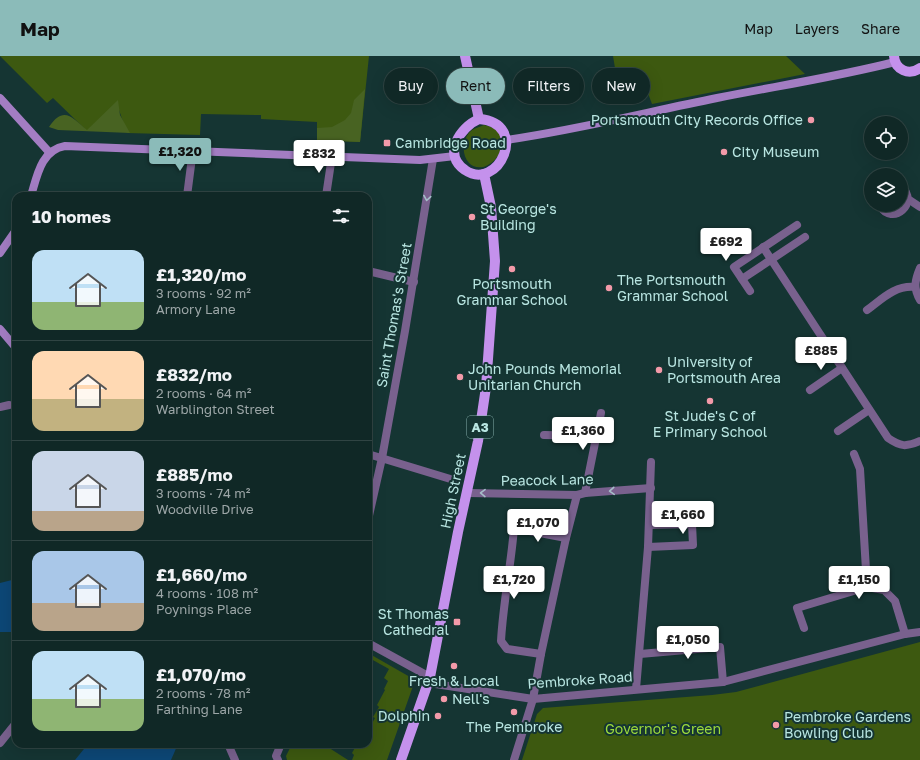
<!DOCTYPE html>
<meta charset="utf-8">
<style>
body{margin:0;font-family:"Golos Text",sans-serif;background:#1e3432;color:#f1f3f6;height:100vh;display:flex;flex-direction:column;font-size:15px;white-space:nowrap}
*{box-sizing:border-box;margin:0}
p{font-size:13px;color:#9ca6a7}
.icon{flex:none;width:22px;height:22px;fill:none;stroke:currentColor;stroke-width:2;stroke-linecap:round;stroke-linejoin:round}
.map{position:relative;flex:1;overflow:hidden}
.details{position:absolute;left:12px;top:136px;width:360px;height:556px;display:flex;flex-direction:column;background:#102826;border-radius:12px;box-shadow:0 4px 16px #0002,0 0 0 1px #304443}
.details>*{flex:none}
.top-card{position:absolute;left:384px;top:12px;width:380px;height:36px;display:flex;gap:8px}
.buttons{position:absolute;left:864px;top:60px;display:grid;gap:8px}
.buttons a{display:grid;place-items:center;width:44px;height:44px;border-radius:50%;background:#102826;box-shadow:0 4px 16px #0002,0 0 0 1px #304443;font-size:20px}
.price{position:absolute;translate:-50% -34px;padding:0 9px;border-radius:4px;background:#fff;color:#222;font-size:13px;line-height:26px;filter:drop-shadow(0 1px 2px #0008)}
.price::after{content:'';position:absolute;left:50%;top:24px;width:12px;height:9px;margin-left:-6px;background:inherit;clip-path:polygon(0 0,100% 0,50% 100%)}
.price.active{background:#8bbbb9;color:#111}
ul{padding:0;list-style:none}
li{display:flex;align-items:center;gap:12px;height:100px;padding:0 20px}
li+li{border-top:1px solid #304443}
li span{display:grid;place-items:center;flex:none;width:112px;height:80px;border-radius:12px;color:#555}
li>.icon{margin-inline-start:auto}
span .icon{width:48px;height:48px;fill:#fffc;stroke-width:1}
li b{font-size:17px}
h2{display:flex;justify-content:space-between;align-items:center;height:48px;padding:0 20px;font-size:17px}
.chip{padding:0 14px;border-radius:18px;background:#102826;box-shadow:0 4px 16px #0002,0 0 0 1px #304443;font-size:14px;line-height:36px}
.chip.active{background:#8bbbb9;color:#111}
header{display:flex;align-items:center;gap:24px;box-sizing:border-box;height:56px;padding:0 20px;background:#8bbbb9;color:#111}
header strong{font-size:19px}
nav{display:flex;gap:22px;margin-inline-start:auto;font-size:14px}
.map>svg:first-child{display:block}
.green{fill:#3d5910}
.forest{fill:#486322}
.water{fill:#0d4776}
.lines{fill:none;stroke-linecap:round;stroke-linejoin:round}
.street{stroke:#79618e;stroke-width:8}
.secondary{stroke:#a37dc3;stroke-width:8}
.primary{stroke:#c491ec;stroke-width:10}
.oneway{stroke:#a6bec9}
.poi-dot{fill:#f39aa9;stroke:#153533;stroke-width:1.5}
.labels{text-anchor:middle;stroke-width:4;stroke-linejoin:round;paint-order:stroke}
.shield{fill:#153533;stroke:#88b1ae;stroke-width:1}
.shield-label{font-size:13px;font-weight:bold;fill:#b9e6e2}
.poi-label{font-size:14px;fill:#b9e6e2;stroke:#153533;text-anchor:start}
.street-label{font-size:14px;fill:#b9e6e2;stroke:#153533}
.park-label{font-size:14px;fill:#9cda3c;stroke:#153533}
</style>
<header>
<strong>Map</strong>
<nav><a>Map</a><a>Layers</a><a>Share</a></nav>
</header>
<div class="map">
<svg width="920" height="704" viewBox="0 0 920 704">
<rect width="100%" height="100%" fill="#153533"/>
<g class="green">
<path d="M0,0h369l-9,86 -43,-2v-18l-56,-3v-4l-60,-1 -1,21 -73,-2 -8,-23 -32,21 -34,-33 -6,5z"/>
<path d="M613,0h173l19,18 -153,30 -6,-16 -31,-20z"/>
<path d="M484,69c41,8 4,57 -15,38 -8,-9 -7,-25 3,-33 3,-2 8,-3 12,-5z"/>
<path d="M920,586v118h-398l15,-46 6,-6 169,-13 24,-3z"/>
<path d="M368,597l42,24 3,9 -26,74h-35l2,-5 -2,-2 5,-9h11v-11l2,-3 -1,-1 6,-11 -2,-1 6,-10 -2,-2 8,-15 -1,-1 4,-8 -4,-3 5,-9 -18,-10 -3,4z"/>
<path d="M292,688h31l25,16h-61l-1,-4z"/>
</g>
<g class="forest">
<path d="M365,33l-5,53 -43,-2v-12l15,-1 13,-7 6,-7 3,-13z"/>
<path d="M118,44l2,15 10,18 -72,-3 -9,-3c15,-22 23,-9 38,3z"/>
</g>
<g class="water">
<path d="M16,523v53h-16v-49z"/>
<path d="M88,688h90l-7,16h-96z"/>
</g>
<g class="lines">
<g class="street">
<path d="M187,140l6,-46"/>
<path d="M326,140l6,-40"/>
<path d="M908,143l12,8"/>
<path d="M879,149c14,23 41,-3 22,-19"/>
<path d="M763,191l125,191c13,9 18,9 32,3"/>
<path d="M920,212c-5,12 -7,20 0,32"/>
<path d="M368,215l46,11"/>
<path d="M742,223l63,-42"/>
<path d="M750,235l-16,-24 63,-42"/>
<path d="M867,254c15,-11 28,-25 48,-23"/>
<path d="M810,334l32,-22"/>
<path d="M0,351l9,-2"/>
<path d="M838,375l31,-21"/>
<path d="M544,379l52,1"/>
<path d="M368,398l89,27"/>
<path d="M854,398l6,15 7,118"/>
<path d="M468,437l109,2 8,-2 66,-5"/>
<path d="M585,437l16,-80"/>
<path d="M368,464l14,-62 23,-127 28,-172"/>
<path d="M648,491l45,-2 -1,-21 -43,1"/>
<path d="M804,572l-7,-20 70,-21 17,3 11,11 10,33"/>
<path d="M368,587l62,34"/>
<path d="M541,598l-34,-5 -6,-8c2,-38 10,-75 13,-113l52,10"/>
<path d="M640,598l80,-7 3,35"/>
<path d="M429,627l104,16 190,-17 182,-48 15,-2"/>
<path d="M636,633l12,-142 3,-85"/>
<path d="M0,687l16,-20"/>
<path d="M228,688l7,16"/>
<path d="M278,704l-2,-4 5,-12"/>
<path d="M514,704l19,-61 8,-45 25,-116 11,-43"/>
</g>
<g class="secondary">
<path d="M0,42l49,54"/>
<path d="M506,84c71,-10 141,-28 211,-42 60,-12 119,-21 178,-36"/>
<path d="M31,140c6,-20 10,-46 34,-50l355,14 35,-4"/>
<path d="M0,197l16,-23"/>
<path d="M0,273l16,19"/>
</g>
<g class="primary">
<path d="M465,0l14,63"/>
<path d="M894,0c1,14 15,20 26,12"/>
<path d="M479,63c52,4 19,74 -14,51 -23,-15 -5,-43 14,-51z"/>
<path d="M401,704l29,-83 28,-145 20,-91 8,-54 9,-126 -4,-54 -7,-33"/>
</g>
</g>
<defs><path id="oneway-chevron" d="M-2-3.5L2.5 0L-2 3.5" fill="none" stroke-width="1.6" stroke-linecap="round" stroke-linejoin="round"/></defs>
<g class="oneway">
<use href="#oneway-chevron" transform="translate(427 142) rotate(99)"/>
<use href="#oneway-chevron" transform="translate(612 435) rotate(176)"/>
<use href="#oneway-chevron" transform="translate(483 437) rotate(-179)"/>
</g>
<g class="poi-dot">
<circle cx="811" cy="64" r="4"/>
<rect x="383" y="83" width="8" height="8" rx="2"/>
<circle cx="724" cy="96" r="4"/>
<circle cx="472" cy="161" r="4"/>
<circle cx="512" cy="213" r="4"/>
<circle cx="609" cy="232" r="4"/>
<circle cx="659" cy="314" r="4"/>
<circle cx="460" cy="321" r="4"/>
<circle cx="710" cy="345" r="4"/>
<rect x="453" y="562" width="8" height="8" rx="2"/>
<circle cx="454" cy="610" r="4"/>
<circle cx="444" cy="643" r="4"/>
<circle cx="514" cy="656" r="4"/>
<circle cx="438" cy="660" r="4"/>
<circle cx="776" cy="669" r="4"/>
</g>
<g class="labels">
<rect class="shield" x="467" y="360" width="26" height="22" rx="3"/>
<g class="shield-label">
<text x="480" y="376">A3</text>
</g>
<g class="poi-label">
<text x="803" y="69" text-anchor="end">Portsmouth City Records Office</text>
<text x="395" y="92">Cambridge Road</text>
<text x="732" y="101">City Museum</text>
<text x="480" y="158">St George's<tspan x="480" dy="16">Building</tspan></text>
<text x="617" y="229">The Portsmouth<tspan x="617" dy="16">Grammar School</tspan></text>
<text x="512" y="233" text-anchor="middle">Portsmouth<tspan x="512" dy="16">Grammar School</tspan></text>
<text x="667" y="311">University of<tspan x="667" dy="16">Portsmouth Area</tspan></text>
<text x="468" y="318">John Pounds Memorial<tspan x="468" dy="16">Unitarian Church</tspan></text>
<text x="710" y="365" text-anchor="middle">St Jude's C of<tspan x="710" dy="16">E Primary School</tspan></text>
<text x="449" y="563" text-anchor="end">St Thomas<tspan x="449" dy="16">Cathedral</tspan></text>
<text x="454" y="630" text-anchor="middle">Fresh &amp; Local</text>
<text x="452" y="648">Nell's</text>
<text x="430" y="665" text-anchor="end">Dolphin</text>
<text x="784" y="666">Pembroke Gardens<tspan x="784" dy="16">Bowling Club</tspan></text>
<text x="514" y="676" text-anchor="middle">The Pembroke</text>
</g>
<g class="street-label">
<text transform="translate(394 259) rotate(-80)" y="5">Saint Thomas's Street</text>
<text transform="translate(547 424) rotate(-1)" y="5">Peacock Lane</text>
<text transform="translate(453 435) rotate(-78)" y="5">High Street</text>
<text transform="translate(580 624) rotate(-4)" y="5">Pembroke Road</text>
</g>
<g class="park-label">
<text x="663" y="678">Governor's Green</text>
</g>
</g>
</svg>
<div class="buttons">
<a><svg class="icon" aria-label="locate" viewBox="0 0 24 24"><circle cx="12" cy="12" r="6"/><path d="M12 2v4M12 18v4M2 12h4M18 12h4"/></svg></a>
<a><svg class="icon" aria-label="layers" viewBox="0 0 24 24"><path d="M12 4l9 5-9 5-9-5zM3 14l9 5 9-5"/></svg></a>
</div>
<b class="price active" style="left:180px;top:116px">£1,320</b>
<b class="price" style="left:319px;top:118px">£832</b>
<b class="price" style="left:726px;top:206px">£692</b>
<b class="price" style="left:821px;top:315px">£885</b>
<b class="price" style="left:583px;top:395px">£1,360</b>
<b class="price" style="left:683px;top:479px">£1,660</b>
<b class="price" style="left:538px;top:487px">£1,070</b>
<b class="price" style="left:514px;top:544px">£1,720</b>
<b class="price" style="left:859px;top:544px">£1,150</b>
<b class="price" style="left:688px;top:604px">£1,050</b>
<div class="top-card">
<a class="chip">Buy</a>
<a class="chip active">Rent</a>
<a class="chip">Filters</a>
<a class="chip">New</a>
</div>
<section class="details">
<h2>10 homes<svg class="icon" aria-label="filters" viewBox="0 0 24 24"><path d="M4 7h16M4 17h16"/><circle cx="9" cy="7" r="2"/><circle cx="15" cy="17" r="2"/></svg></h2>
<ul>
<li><span style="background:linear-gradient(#bfe0f5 65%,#8fb573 0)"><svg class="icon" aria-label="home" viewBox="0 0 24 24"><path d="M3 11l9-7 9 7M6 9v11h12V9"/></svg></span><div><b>£1,320/mo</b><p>3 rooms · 92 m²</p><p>Armory Lane</p></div></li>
<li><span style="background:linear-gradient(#ffd9b3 60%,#c2b280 0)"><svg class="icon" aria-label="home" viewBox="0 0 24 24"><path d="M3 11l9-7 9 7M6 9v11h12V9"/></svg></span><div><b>£832/mo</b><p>2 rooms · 64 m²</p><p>Warblington Street</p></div></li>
<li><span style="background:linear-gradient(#c9d6e8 75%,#b9a48a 0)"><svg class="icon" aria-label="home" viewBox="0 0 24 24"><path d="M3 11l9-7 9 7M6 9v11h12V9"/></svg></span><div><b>£885/mo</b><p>3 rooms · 74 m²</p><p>Woodville Drive</p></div></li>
<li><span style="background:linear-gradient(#a9c7e8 65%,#b9a48a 0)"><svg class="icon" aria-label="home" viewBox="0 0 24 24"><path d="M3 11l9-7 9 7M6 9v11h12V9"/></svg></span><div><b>£1,660/mo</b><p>4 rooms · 108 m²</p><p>Poynings Place</p></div></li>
<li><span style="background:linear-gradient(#bfe0f5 60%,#8fb573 0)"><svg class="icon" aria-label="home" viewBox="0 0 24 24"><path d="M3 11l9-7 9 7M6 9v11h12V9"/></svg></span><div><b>£1,070/mo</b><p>2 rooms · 78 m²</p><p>Farthing Lane</p></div></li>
</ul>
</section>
</div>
